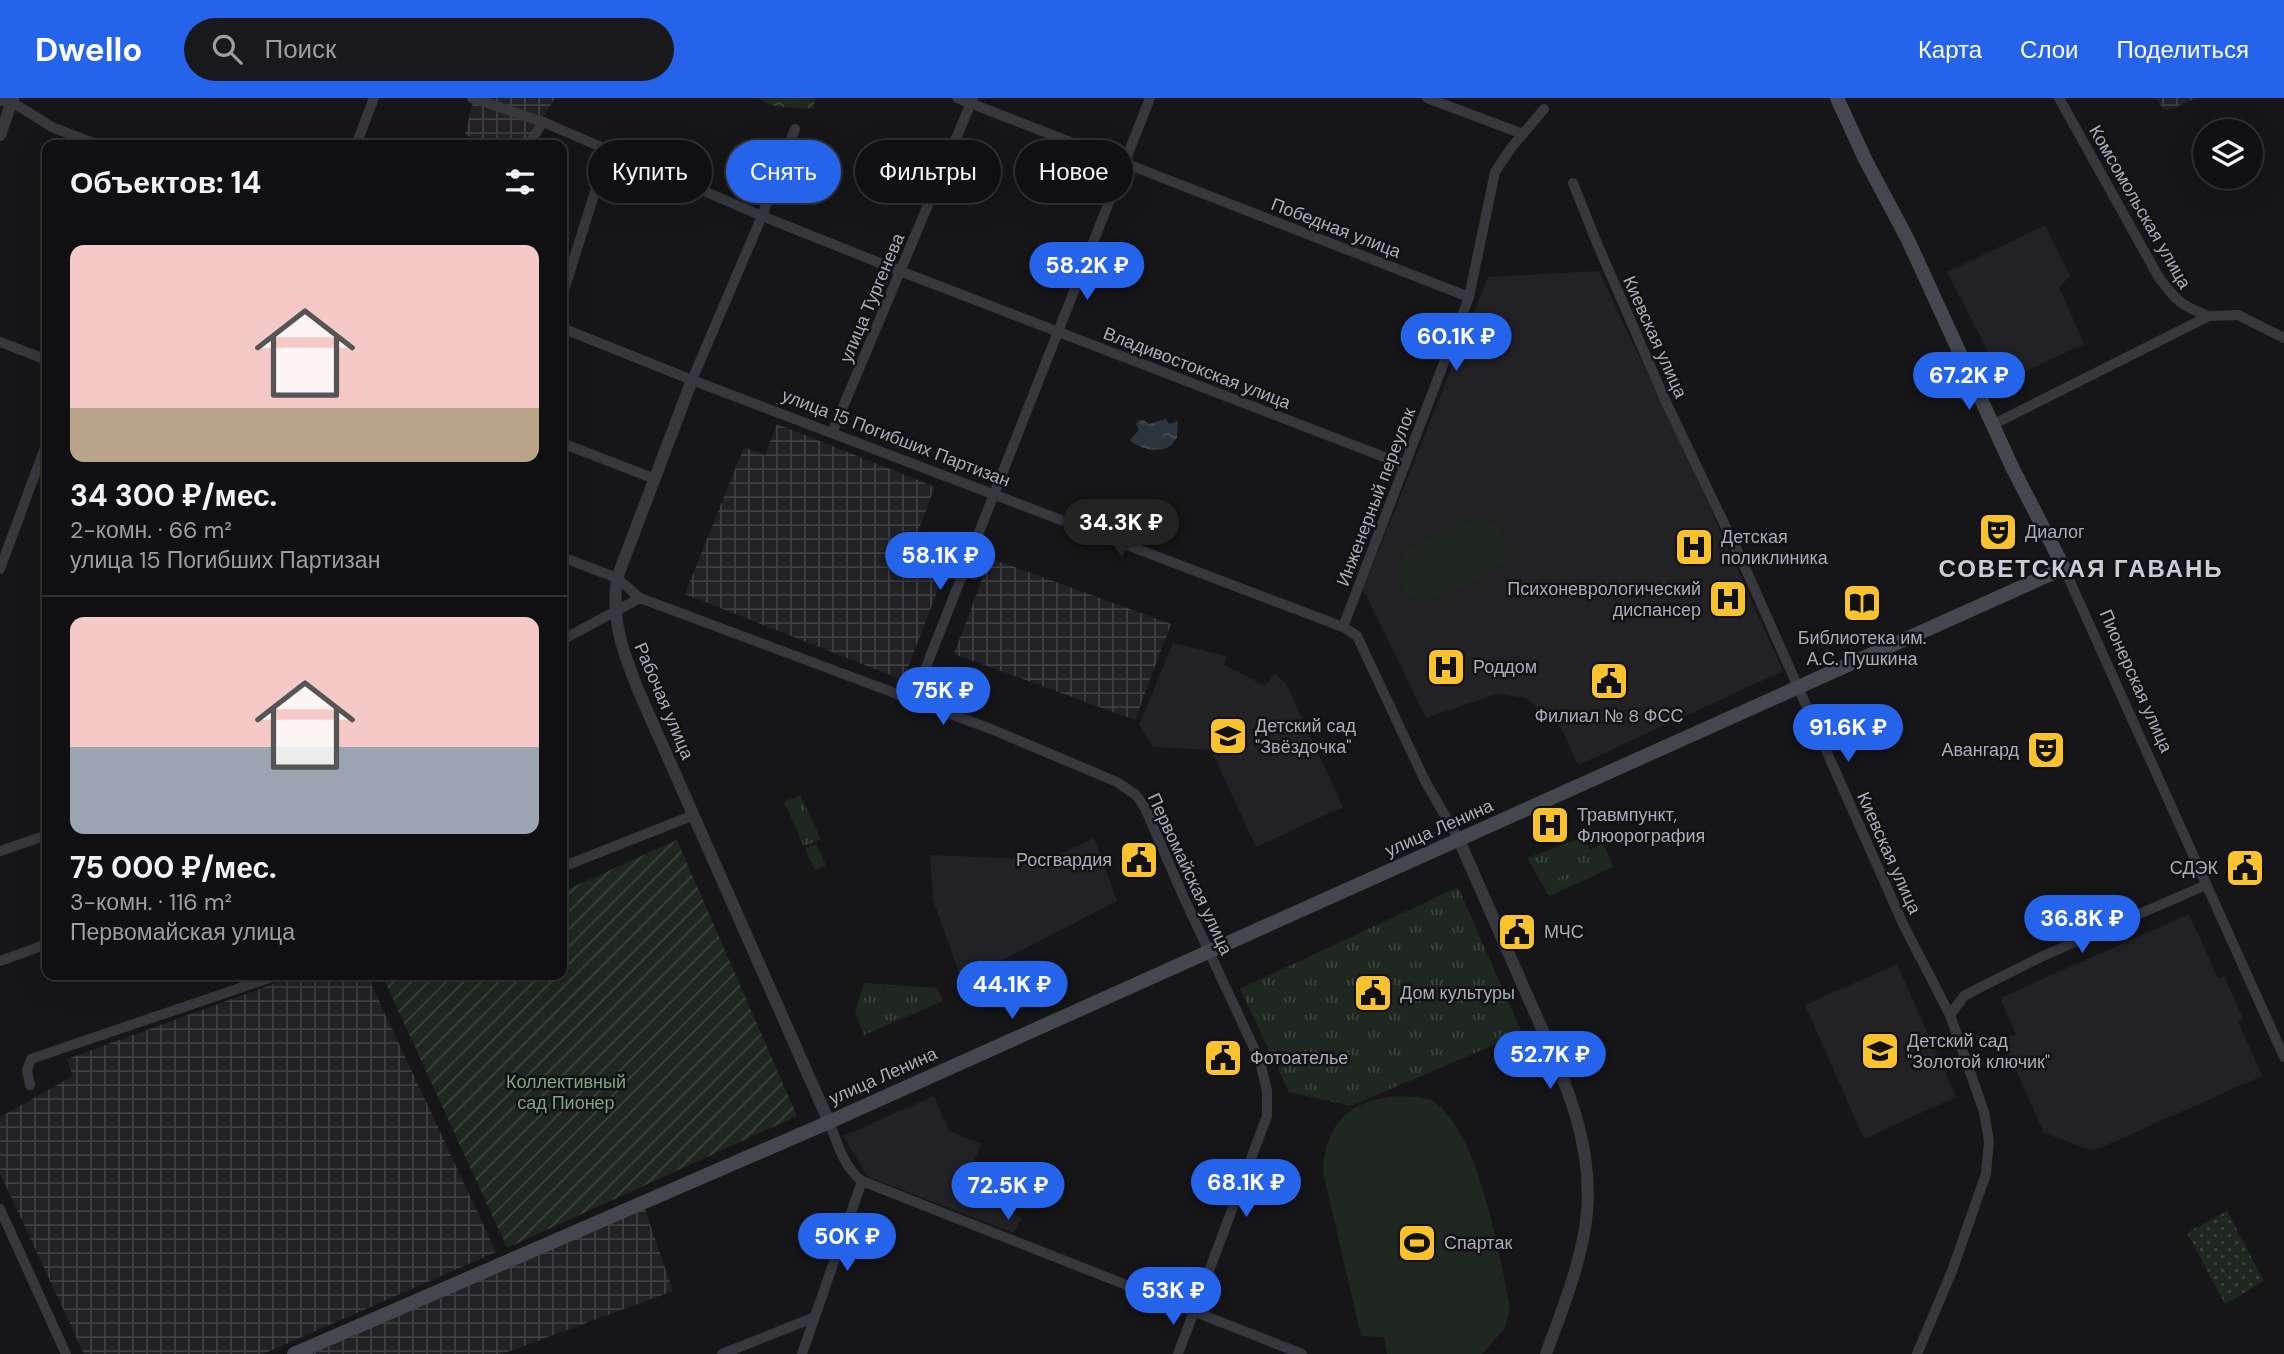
<!DOCTYPE html>
<html lang="ru">
<meta charset="utf-8">
<style>
body{margin:0;font-family:"DM Sans",sans-serif;background:#19191b;color:#f1f3f6;height:100vh;display:flex;flex-direction:column;font-size:26px;white-space:nowrap}
*{box-sizing:border-box;margin:0}
p{font-size:23px;color:#9c9d9f}
.icon{flex:none;width:38px;height:38px;fill:none;stroke:currentColor;stroke-width:2;stroke-linecap:round;stroke-linejoin:round}
.map{position:relative;flex:1;overflow:hidden}
.details{position:absolute;left:42px;top:42px;width:525px;height:840px;display:flex;flex-direction:column;background:#101012;border-radius:14px;box-shadow:0 7px 28px #0002,0 0 0 2px #303032}
.details>*{flex:none}
.banner{position:absolute;left:588px;top:42px;width:665px;height:63px;display:flex;gap:14px}
.tools{position:absolute;left:2193px;top:21px;display:grid;gap:14px}
.tools a{display:grid;place-items:center;width:70px;height:70px;border-radius:50%;background:#101012;box-shadow:0 7px 28px #0002,0 0 0 2px #303032;font-size:35px}
.price{position:absolute;translate:-50% -60px;padding:0 16px;border-radius:24px;background:#2563eb;color:#fff;font-size:23px;line-height:46px;filter:drop-shadow(0 2px 4px #0008)}
.price::after{content:'';position:absolute;left:50%;top:42px;width:21px;height:16px;margin-left:-10px;background:inherit;clip-path:polygon(0 0,100% 0,50% 100%)}
.price.on{background:#222;color:#fff}
ul{padding:0;list-style:none}
li{display:grid;align-content:center;gap:14px;height:371px;padding:0 28px}
li+li{border-top:2px solid #303032}
li span{display:grid;place-items:center;height:217px;border-radius:14px;color:#555}
li>.icon{margin-inline-start:auto}
span .icon{width:126px;height:126px;fill:#fffc;stroke-width:1}
li b{font-size:30px}
h2{display:flex;justify-content:space-between;align-items:center;height:84px;padding:0 28px;font-size:30px}
.chip{padding:0 24px;border-radius:32px;background:#101012;box-shadow:0 7px 28px #0002,0 0 0 2px #303032;font-size:24px;line-height:63px}
.chip.on{background:#2563eb;color:#fff}
header{display:flex;align-items:center;gap:42px;box-sizing:border-box;height:98px;padding:0 35px;background:#2563eb;color:#fff}
header strong{font-size:33px}
nav{display:flex;gap:38px;margin-inline-start:auto;font-size:24px}
.search{width:490px;height:63px;background:#19191b;display:flex;align-items:center;gap:18px;box-sizing:border-box;padding:0 24px;border-radius:38px;color:#9c9d9f;font-size:26px}
.map>svg:first-child{display:block}
.built{fill:#222225}
.industrial{fill:url(#industrial-grid)}
.grass{fill:url(#grass-dots)}
.forest{fill:url(#forest-crowns)}
.park{fill:url(#park-tufts)}
.garden{fill:url(#garden-furrows)}
.pitch{fill:#1e2720}
.water{fill:url(#water-ripples)}
.lines{fill:none;stroke-linecap:round;stroke-linejoin:round}
.minor{stroke:#37383e;stroke-width:10}
.tertiary{stroke:#37383e;stroke-width:12}
.secondary{stroke:#45474e;stroke-width:14}
.labels{text-anchor:middle;stroke-width:5;stroke-linejoin:round;paint-order:stroke}
.street-label{font-size:18px;fill:#a8acb9;stroke:#111113}
.poi-label{font-size:18px;fill:#a8acb9;stroke:#111113;text-anchor:start}
.park-label{font-size:18px;fill:#7ea583;stroke:#111113}
.district-label{font-size:24px;font-weight:bold;letter-spacing:2px;fill:#c9cbd5;stroke:#111113}
</style>
<header>
<strong>Dwello</strong>
<div class="search"><svg class="icon" aria-label="search" viewBox="0 0 24 24"><circle cx="10" cy="10" r="6"/><path d="M15 15l6 6"/></svg>Поиск</div>
<nav><a>Карта</a><a>Слои</a><a>Поделиться</a></nav>
</header>
<div class="map">
<svg width="2284" height="1256" viewBox="0 0 2284 1256">
<defs>
<pattern id="industrial-grid" width="8" height="8" patternUnits="userSpaceOnUse" patternTransform="scale(1.75)"><rect width="8" height="8" fill="#222225"/><path d="M0 4h8M4 0v8" fill="none" stroke="#3f3f43"/></pattern>
<pattern id="grass-dots" width="8" height="8" patternUnits="userSpaceOnUse" patternTransform="scale(1.75)"><rect width="8" height="8" fill="#1e2720"/><path d="M2 2h.1M6 6h.1" fill="none" stroke="#3c443e" stroke-width="1.8" stroke-linecap="round"/></pattern>
<pattern id="forest-crowns" width="20" height="18" patternUnits="userSpaceOnUse" patternTransform="scale(1.75)"><rect width="20" height="18" fill="#1e2720"/><path d="M2 6a3 3 0 1 1 6 0M12 15a3 3 0 1 1 6 0" fill="none" stroke="#3c443e"/></pattern>
<pattern id="park-tufts" width="24" height="20" patternUnits="userSpaceOnUse" patternTransform="scale(1.75)"><rect width="24" height="20" fill="#1e2720"/><path d="M3 7l-1-3M5 7V3M7 7l1-3M15 17l-1-3M17 17v-4M19 17l1-3" fill="none" stroke="#3c443e"/></pattern>
<pattern id="garden-furrows" width="10" height="10" patternUnits="userSpaceOnUse" patternTransform="scale(1.75)"><rect width="10" height="10" fill="#1e2720"/><path d="M-1 1l2-2M0 10L10 0M9 11l2-2" fill="none" stroke="#3c443e"/></pattern>
<pattern id="water-ripples" width="26" height="14" patternUnits="userSpaceOnUse" patternTransform="scale(1.75)"><rect width="26" height="14" fill="#2c343d"/><path d="M2 4q2-2 4 0t4 0M15 11q2-2 4 0t4 0" fill="none" stroke="#484f57"/></pattern>
</defs>
<rect width="100%" height="100%" fill="#161618"/>
<g class="built">
<path d="M2045,127l25,51 -11,11 25,57 -80,38 -57,-110z"/>
<path d="M1599,173l101,214 83,186 -205,94 -17,-37 -35,-30 -29,-4 -71,24 -63,-129 125,-312z"/>
<path d="M1173,545l54,13 -3,9 41,21 10,-13 12,12 56,122 -87,40 -45,-97 -58,-3 -14,-22z"/>
<path d="M1094,740l23,63 -155,80 -29,-81 -3,-45 119,5z"/>
<path d="M2189,816l29,64 6,-2 19,42 -5,3 24,55 -169,75 -49,-18 -42,-94 14,-5 -16,-36z"/>
<path d="M1897,866l59,133 -92,42 -59,-134z"/>
<path d="M934,998l15,35 32,13 -18,45 59,29 -8,15 -146,-56 -25,-41z"/>
</g>
<g class="industrial">
<path d="M474,0h81l-30,47h-32l-28,-10z"/>
<path d="M2155,0h42l-31,13z"/>
<path d="M777,326l158,63 -21,55 35,19 -46,119 -218,-86 59,-147 21,8z"/>
<path d="M990,460l181,66 -36,96 -181,-66z"/>
<path d="M298,877h69l129,277 -233,102h-179l-84,-181v-56l73,-41 -6,-17z"/>
<path d="M643,1106l30,87 -171,63h-190z"/>
</g>
<path class="grass" d="M2227,1113l37,70 -39,23 -38,-71z"/>
<path class="forest" d="M758,0h58l-3,11 -40,-3z"/>
<g class="park">
<path d="M800,697l21,44 -17,7 -20,-44z"/>
<path d="M1584,739l6,13 13,-6 10,23 -64,29 -22,-38z"/>
<path d="M1458,789l64,146 -171,73 -62,-14 -49,-103z"/>
<path d="M864,885l73,5 6,13 -79,34 -9,-22z"/>
</g>
<path class="garden" d="M677,742l120,276 -290,132 -125,-273h180v-83z"/>
<g class="pitch">
<path d="M1486,422c17,10 20,20 20,40 -15,13 -64,40 -83,39 -22,0 -29,-30 -17,-46 6,-7 21,-11 29,-15 17,-9 31,-17 51,-18z"/>
<path d="M816,746l10,21 -11,5 -10,-21z"/>
<path d="M1559,762l7,14 -20,10 -7,-14z"/>
<path d="M1400,998c9,1 23,0 32,5 46,25 68,156 78,207l-5,20 -23,26h-95l-3,-17 -23,-1 -38,-164c2,-50 28,-73 77,-76z"/>
</g>
<path class="water" d="M1166,321l3,5 9,-3 -1,17c-3,3 -5,7 -8,9 -12,6 -30,2 -39,-7l9,-10 -3,-6 3,-4h5l4,4z"/>
<g class="lines">
<g class="minor">
<path d="M472,0l71,24 219,94 138,55 505,194"/>
<path d="M957,0l512,199"/>
<path d="M1427,0l96,36"/>
<path d="M2059,0l99,178c17,24 23,30 51,40"/>
<path d="M0,3l12,1 40,25 46,18"/>
<path d="M356,47l18,-47"/>
<path d="M528,47l15,-23"/>
<path d="M1573,85l23,58 69,159 78,163 161,363 46,89 34,97 5,29 -3,33 -34,97 -35,83"/>
<path d="M562,199l46,-147"/>
<path d="M562,230l130,52 651,247 14,9 68,145 34,59"/>
<path d="M0,244l47,18"/>
<path d="M692,282l70,-164 33,-87"/>
<path d="M1994,326l215,-108 29,-1 46,23"/>
<path d="M832,335l141,-335"/>
<path d="M562,345l93,36"/>
<path d="M562,459l55,21 23,20 351,131 126,53 19,13 9,13 39,90 76,163 7,30v25l-89,238"/>
<path d="M2064,470l220,489"/>
<path d="M0,471l47,-127"/>
<path d="M1343,529l126,-330 26,-125 16,-24 33,-39"/>
<path d="M562,542l78,-42"/>
<path d="M913,602l237,-602"/>
<path d="M0,753l47,-16"/>
<path d="M562,769l132,-52"/>
<path d="M0,863l47,-17"/>
<path d="M1950,917l14,-19 17,-9 62,-31 163,-71"/>
<path d="M30,987l-3,-15 4,-11 247,-84"/>
<path d="M829,1024c8,20 15,46 33,59l440,173"/>
<path d="M0,1111l66,145"/>
<path d="M722,1256l93,-37"/>
<path d="M802,1256l60,-173"/>
</g>
<g class="tertiary">
<path d="M0,37l13,-37"/>
<path d="M692,282l-75,198c-6,43 6,74 22,114l190,430"/>
<path d="M1459,742c23,52 45,103 68,155 30,69 67,140 60,217 -4,47 -25,98 -41,142"/>
</g>
<path class="secondary" d="M294,1256l535,-232 1235,-554 -51,-99 -105,-229 -43,-81 -28,-61"/>
</g>
<defs>
<symbol id="theatre-square" viewBox="-11 -11 22 22"><rect x="-9" y="-9" width="18" height="18" rx="4" fill="#fac32d" stroke="#111113"/><path d="M-5-5.5Q0-4 5-5.5V0Q5 5 0 6Q-5 5-5 0ZM-3.3-2.5H-1v1.5H-3.3ZM1-2.5H3.3v1.5H1ZM-2.8 1Q0 5.5 2.8 1Z" fill="#111"/></symbol>
<symbol id="hospital-square" viewBox="-11 -11 22 22"><rect x="-9" y="-9" width="18" height="18" rx="4" fill="#fac32d" stroke="#111113"/><path d="M-5-5h3v3.5h4V-5h3V5h-3V1.5h-4V5h-3Z" fill="#111"/></symbol>
<symbol id="library-square" viewBox="-11 -11 22 22"><rect x="-9" y="-9" width="18" height="18" rx="4" fill="#fac32d" stroke="#111113"/><path d="M-6-4Q-3-5.5-.7-3.5V5Q-3 3-6 4ZM6-4Q3-5.5 .7-3.5V5Q3 3 6 4Z" fill="#111"/></symbol>
<symbol id="civic-square" viewBox="-11 -11 22 22"><rect x="-9" y="-9" width="18" height="18" rx="4" fill="#fac32d" stroke="#111113"/><path d="M-.6-6.5H3V-4.5H.6V-3L4-1V1h2V6H-6V1h2V-1L-.6-3ZM-1.2 2.5V6h2.4V2.5Z" fill="#111"/></symbol>
<symbol id="school-square" viewBox="-11 -11 22 22"><rect x="-9" y="-9" width="18" height="18" rx="4" fill="#fac32d" stroke="#111113"/><path d="M0-5L7-2L0 1L-7-2ZM-4 1L0 2.5L4 1V4Q0 6-4 4Z" fill="#111"/></symbol>
<symbol id="stadium-square" viewBox="-11 -11 22 22"><rect x="-9" y="-9" width="18" height="18" rx="4" fill="#fac32d" stroke="#111113"/><path d="M0-5a6.5 5 0 1 0 0 10a6.5 5 0 1 0 0-10ZM-3.5-1.8h7v3.6h-7Z" fill="#111"/></symbol>
</defs>
<g fill-rule="evenodd">
<use href="#theatre-square" x="1976" y="412" width="44" height="44"/>
<use href="#hospital-square" x="1672" y="427" width="44" height="44"/>
<use href="#hospital-square" x="1706" y="479" width="44" height="44"/>
<use href="#library-square" x="1840" y="483" width="44" height="44"/>
<use href="#hospital-square" x="1424" y="547" width="44" height="44"/>
<use href="#civic-square" x="1587" y="561" width="44" height="44"/>
<use href="#school-square" x="1206" y="616" width="44" height="44"/>
<use href="#theatre-square" x="2024" y="630" width="44" height="44"/>
<use href="#hospital-square" x="1528" y="705" width="44" height="44"/>
<use href="#civic-square" x="1117" y="740" width="44" height="44"/>
<use href="#civic-square" x="2223" y="748" width="44" height="44"/>
<use href="#civic-square" x="1495" y="812" width="44" height="44"/>
<use href="#civic-square" x="1351" y="873" width="44" height="44"/>
<use href="#school-square" x="1858" y="931" width="44" height="44"/>
<use href="#civic-square" x="1201" y="938" width="44" height="44"/>
<use href="#stadium-square" x="1395" y="1123" width="44" height="44"/>
</g>
<g class="labels">
<g class="street-label">
<text transform="translate(2140 109) rotate(60)" y="6">Комсомольская улица</text>
<text transform="translate(1336 130) rotate(21)" y="6">Победная улица</text>
<text transform="translate(872 200) rotate(-67)" y="6">улица Тургенева</text>
<text transform="translate(1655 239) rotate(66)" y="6">Киевская улица</text>
<text transform="translate(1197 270) rotate(21)" y="6">Владивостокская улица</text>
<text transform="translate(896 340) rotate(21)" y="6">улица 15 Погибших Партизан</text>
<text transform="translate(1376 399) rotate(-69)" y="6">Инженерный переулок</text>
<text transform="translate(2136 583) rotate(66)" y="6">Пионерская улица</text>
<text transform="translate(664 603) rotate(67)" y="6">Рабочая улица</text>
<text transform="translate(1439 730) rotate(-24)" y="6">улица Ленина</text>
<text transform="translate(1889 755) rotate(66)" y="6">Киевская улица</text>
<text transform="translate(1190 776) rotate(65)" y="6">Первомайская улица</text>
<text transform="translate(883 978) rotate(-24)" y="6">улица Ленина</text>
</g>
<g class="poi-label">
<text x="2025" y="440">Диалог</text>
<text x="1721" y="445">Детская<tspan x="1721" dy="21">поликлиника</tspan></text>
<text x="1701" y="497" text-anchor="end">Психоневрологический<tspan x="1701" dy="21">диспансер</tspan></text>
<text x="1862" y="546" text-anchor="middle">Библиотека им.<tspan x="1862" dy="21">А.С. Пушкина</tspan></text>
<text x="1473" y="575">Роддом</text>
<text x="1609" y="624" text-anchor="middle">Филиал № 8 ФСС</text>
<text x="1255" y="634">Детский сад<tspan x="1255" dy="21">"Звёздочка"</tspan></text>
<text x="2019" y="658" text-anchor="end">Авангард</text>
<text x="1577" y="723">Травмпункт,<tspan x="1577" dy="21">Флюорография</tspan></text>
<text x="1112" y="768" text-anchor="end">Росгвардия</text>
<text x="2218" y="776" text-anchor="end">СДЭК</text>
<text x="1544" y="840">МЧС</text>
<text x="1400" y="901">Дом культуры</text>
<text x="1907" y="949">Детский сад<tspan x="1907" dy="21">"Золотой ключик"</tspan></text>
<text x="1250" y="966">Фотоателье</text>
<text x="1444" y="1151">Спартак</text>
</g>
<g class="park-label">
<text x="566" y="990">Коллективный<tspan x="566" dy="21">сад Пионер</tspan></text>
</g>
<g class="district-label">
<text x="2081" y="479">СОВЕТСКАЯ ГАВАНЬ</text>
</g>
</g>
</svg>
<div class="tools">
<a><svg class="icon" aria-label="layers" viewBox="0 0 24 24"><path d="M12 4l9 5-9 5-9-5zM3 14l9 5 9-5"/></svg></a>
</div>
<b class="price" style="left:1087px;top:204px">58.2K ₽</b>
<b class="price" style="left:1456px;top:275px">60.1K ₽</b>
<b class="price" style="left:1969px;top:314px">67.2K ₽</b>
<b class="price on" style="left:1121px;top:461px">34.3K ₽</b>
<b class="price" style="left:940px;top:494px">58.1K ₽</b>
<b class="price" style="left:943px;top:629px">75K ₽</b>
<b class="price" style="left:1848px;top:666px">91.6K ₽</b>
<b class="price" style="left:2082px;top:857px">36.8K ₽</b>
<b class="price" style="left:1012px;top:923px">44.1K ₽</b>
<b class="price" style="left:1550px;top:993px">52.7K ₽</b>
<b class="price" style="left:1246px;top:1121px">68.1K ₽</b>
<b class="price" style="left:1008px;top:1124px">72.5K ₽</b>
<b class="price" style="left:847px;top:1175px">50K ₽</b>
<b class="price" style="left:1173px;top:1229px">53K ₽</b>
<div class="banner">
<a class="chip">Купить</a>
<a class="chip on">Снять</a>
<a class="chip">Фильтры</a>
<a class="chip">Новое</a>
</div>
<section class="details">
<h2>Объектов: 14<svg class="icon" aria-label="filters" viewBox="0 0 24 24"><path d="M4 7h16M4 17h16"/><circle cx="9" cy="7" r="2"/><circle cx="15" cy="17" r="2"/></svg></h2>
<ul>
<li><span style="background:linear-gradient(#f6c9c9 75%,#b9a48a 0)"><svg class="icon" aria-label="home" viewBox="0 0 24 24"><path d="M3 11l9-7 9 7M6 9v11h12V9"/></svg></span><div><b>34 300 ₽/мес.</b><p>2-комн. · 66 m²</p><p>улица 15 Погибших Партизан</p></div></li>
<li><span style="background:linear-gradient(#f6c9c9 60%,#9aa5b1 0)"><svg class="icon" aria-label="home" viewBox="0 0 24 24"><path d="M3 11l9-7 9 7M6 9v11h12V9"/></svg></span><div><b>75 000 ₽/мес.</b><p>3-комн. · 116 m²</p><p>Первомайская улица</p></div></li>
</ul>
</section>
</div>
